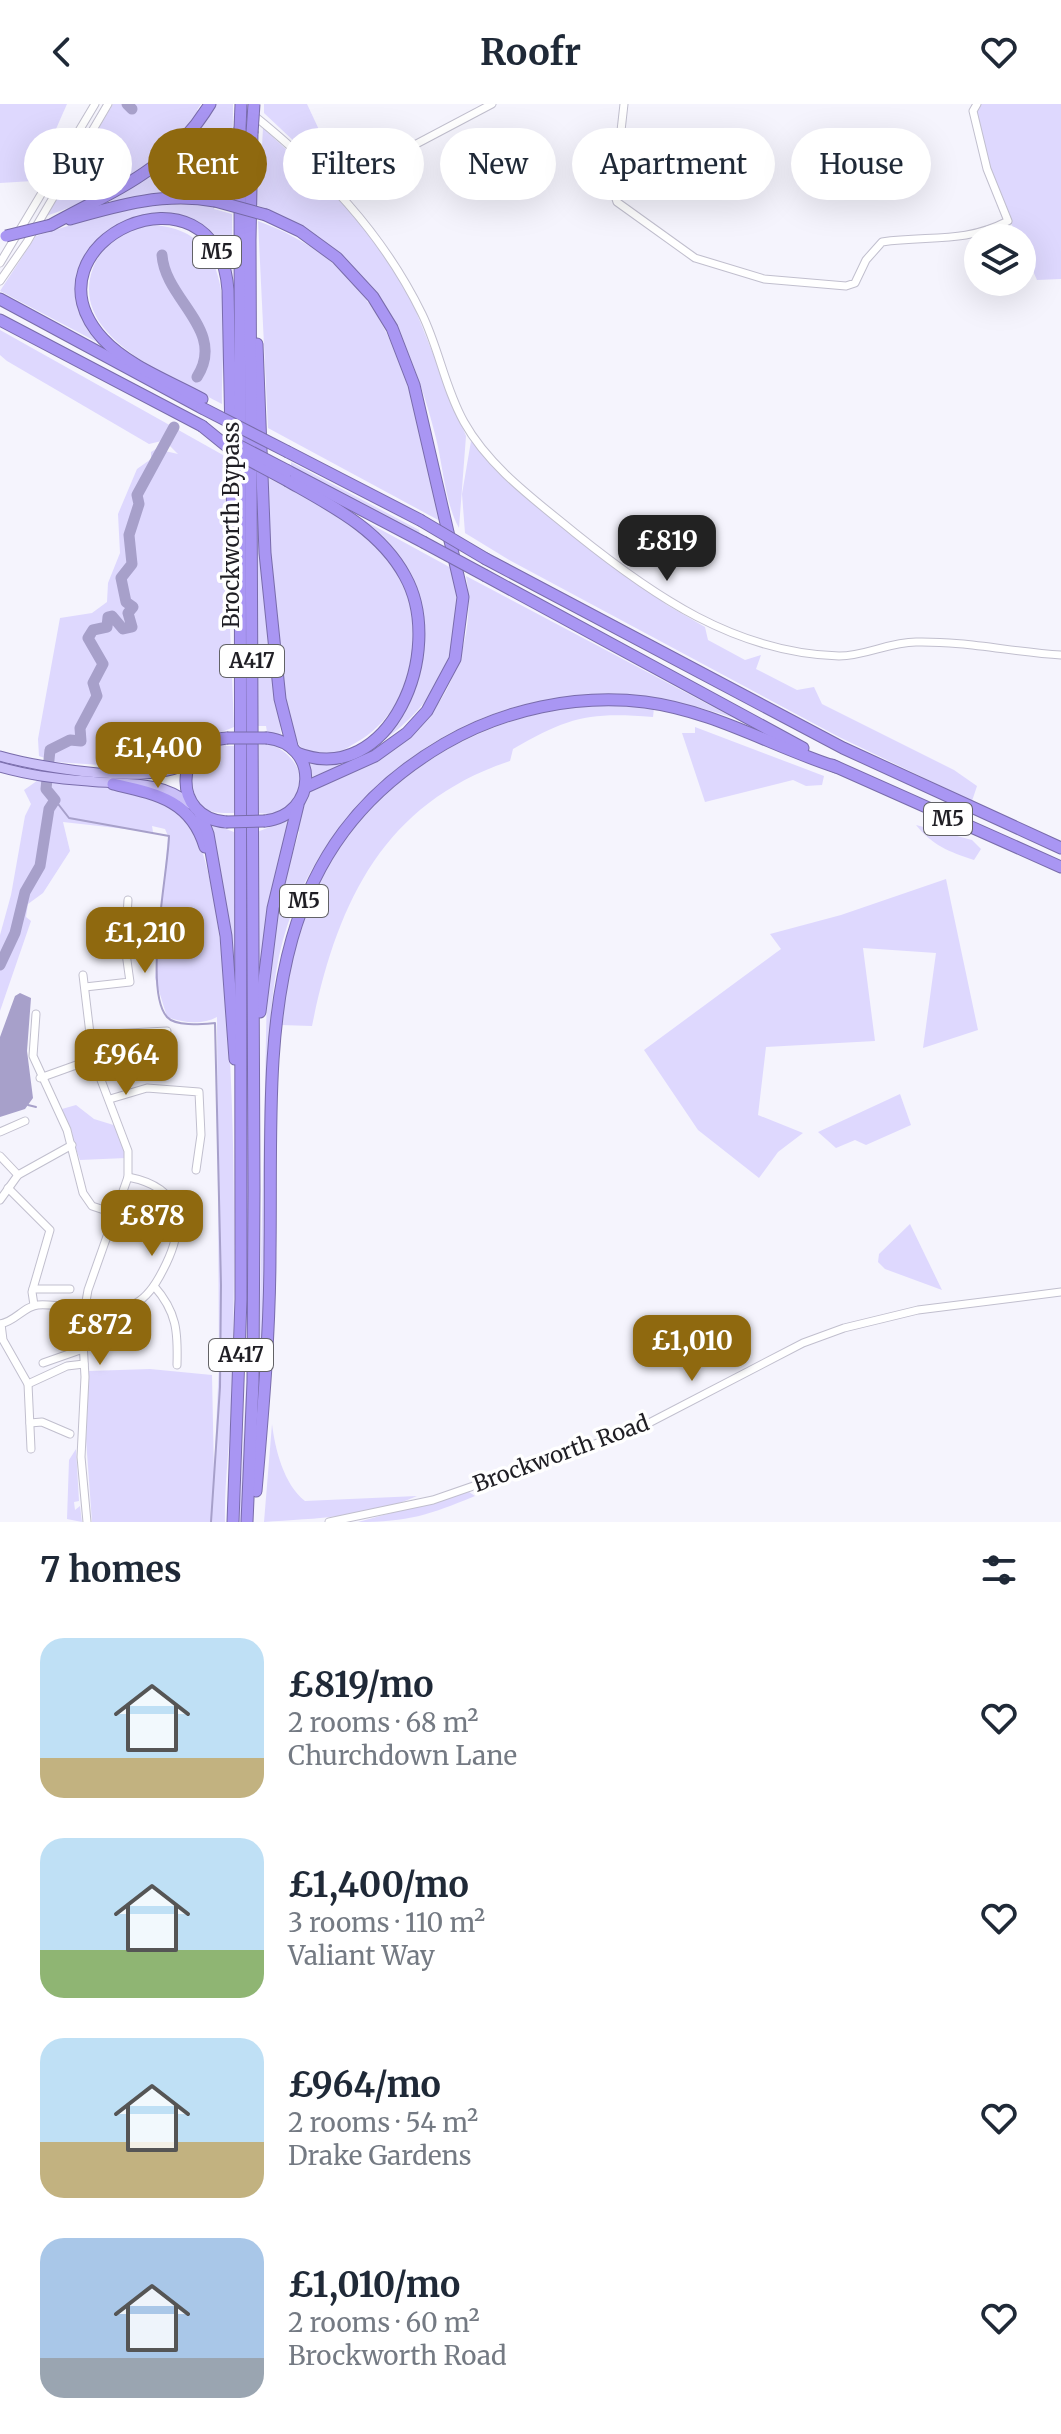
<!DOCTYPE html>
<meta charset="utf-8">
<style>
body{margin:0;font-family:Merriweather,serif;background:#f2f2f3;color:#1f2937;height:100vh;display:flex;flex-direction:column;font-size:30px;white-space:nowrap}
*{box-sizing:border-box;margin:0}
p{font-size:26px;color:#747a83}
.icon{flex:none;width:44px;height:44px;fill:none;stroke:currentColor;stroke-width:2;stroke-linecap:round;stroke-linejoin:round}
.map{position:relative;height:1418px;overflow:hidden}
.details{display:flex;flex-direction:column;background:#fff;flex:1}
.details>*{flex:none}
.guide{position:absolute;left:24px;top:24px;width:1014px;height:72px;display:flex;gap:16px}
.controls{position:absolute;left:964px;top:120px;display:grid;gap:16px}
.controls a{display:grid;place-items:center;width:72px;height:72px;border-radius:50%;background:#fff;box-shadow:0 8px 32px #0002;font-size:40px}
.price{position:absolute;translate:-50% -68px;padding:0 18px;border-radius:16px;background:#8f690f;color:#fff;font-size:26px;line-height:52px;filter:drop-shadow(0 2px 4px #0008)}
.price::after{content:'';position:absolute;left:50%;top:48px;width:24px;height:18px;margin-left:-12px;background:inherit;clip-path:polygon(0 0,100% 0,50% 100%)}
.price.selected{background:#222;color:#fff}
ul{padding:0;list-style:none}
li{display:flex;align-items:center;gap:24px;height:200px;padding:0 40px}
li span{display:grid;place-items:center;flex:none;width:224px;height:160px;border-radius:24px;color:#555}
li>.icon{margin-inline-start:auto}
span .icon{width:96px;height:96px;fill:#fffc;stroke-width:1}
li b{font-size:34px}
h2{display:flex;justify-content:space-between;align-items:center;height:96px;padding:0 40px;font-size:34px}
.pill{padding:0 28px;border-radius:36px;background:#fff;box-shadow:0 8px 32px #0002;font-size:28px;line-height:72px}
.pill.selected{background:#8f690f;color:#fff}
header{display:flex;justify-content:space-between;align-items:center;height:104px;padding:0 40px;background:#fff;font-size:36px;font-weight:700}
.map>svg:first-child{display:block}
.green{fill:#ded8fe}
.water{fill:#a7a0ca}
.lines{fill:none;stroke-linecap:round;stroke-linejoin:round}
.stream{stroke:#a7a0ca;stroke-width:2}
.river{stroke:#a7a0ca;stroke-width:11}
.minor-casing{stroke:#c1bfce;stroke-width:9}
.major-casing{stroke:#796cab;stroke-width:11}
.highway-casing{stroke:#796cab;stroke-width:13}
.minor{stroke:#fff;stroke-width:7}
.major{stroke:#cbc0f8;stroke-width:9}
.highway{stroke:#a996f3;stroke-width:11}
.highway-bridge-casing{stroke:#796cab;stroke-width:13;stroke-linecap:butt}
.highway-bridge{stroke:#a996f3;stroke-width:11}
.labels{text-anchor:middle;stroke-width:7;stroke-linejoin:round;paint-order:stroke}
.shield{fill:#fff;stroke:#626266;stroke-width:2}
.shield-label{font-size:20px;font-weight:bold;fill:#1f1e24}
.street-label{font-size:22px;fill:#1f1e24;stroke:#fff}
</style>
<header><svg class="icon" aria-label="back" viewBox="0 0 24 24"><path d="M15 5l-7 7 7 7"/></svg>Roofr<svg class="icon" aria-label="heart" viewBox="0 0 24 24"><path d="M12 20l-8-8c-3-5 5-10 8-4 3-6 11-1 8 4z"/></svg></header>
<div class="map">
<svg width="1061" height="1418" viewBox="0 0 1061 1418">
<rect width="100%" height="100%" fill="#f5f4fd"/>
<g class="green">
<path d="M0,0h67l-34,77 -33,2z"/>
<path d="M113,0h88l-4,6 3,2c-42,52 -92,83 -154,104z"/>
<path d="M214,0h19l-1,94c-36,-9 -82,-6 -121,4l-1,-3 29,-17z"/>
<path d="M264,0h43l14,30 31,37 -4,6 -10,4 -6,-4 -68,-64z"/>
<path d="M977,0h84v175l-24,1 -15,-33v-9h-4c-20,-42 -34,-82 -45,-127z"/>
<path d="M263,24l78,72 44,53 28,51 53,132 -7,92c-14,-25 -16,-62 -23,-90 -28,-111 -70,-188 -179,-233v-59h5z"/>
<path d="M156,100l58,1v4l18,5 2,195 -3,-121 -20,-49 -46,-24 -12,-1 -27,7 -23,15 -23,54 34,61 -114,-60 36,-55 79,-25z"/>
<path d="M258,117c140,51 152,169 184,301l-174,-94z"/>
<path d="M150,121c96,3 70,114 72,179 -48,-27 -155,-66 -129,-136 10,-26 32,-38 57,-43z"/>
<path d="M0,226l223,125 11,272 -32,13 -26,26 -17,3 -103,-7 -17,-6 -1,-17 22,-121 32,-5 15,-11 1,-19 12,-30 -2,-39 19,-45 14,-10v-7l5,-3 22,5 -9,-9 1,-6 -21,5 -142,-83 -7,-6z"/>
<path d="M471,337l40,41 156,123 38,22 3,13 37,20 16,-5 -5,14 41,21 17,-3 8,17 132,66 23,16 -5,15 -133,-64 -328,-176 -46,-28 -3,-39z"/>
<path d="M291,358l128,68 1,4 -129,-68z"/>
<path d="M256,367l4,81 21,183 -14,-3 -1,-6h-9z"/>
<path d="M266,373c46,24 106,50 132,98 31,53 16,130 -36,164 -9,5 -18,12 -28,14 -9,2 -21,-1 -30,-2l-5,-6c-31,-75 -29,-186 -33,-268z"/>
<path d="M354,411l99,54c25,106 -51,177 -142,208l-2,-15h21l24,-8 53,-51 14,-37 3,-25 -8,-49z"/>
<path d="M466,472l268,142c-93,-32 -193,-33 -282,14 -91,49 -159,137 -176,240 -9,55 -7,113 -8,169 -1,85 -3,169 -10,254l9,-403 14,-99 18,-61 -4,-5c5,-11 9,-30 19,-39 24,-21 62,-27 88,-46 49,-35 75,-107 64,-166z"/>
<path d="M611,600l43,4 -1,9c-65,-5 -84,0 -140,32l-3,12c-127,42 -173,142 -198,265l-31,-1c8,-181 150,-315 330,-321z"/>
<path d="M695,623l129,49 -2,9 -16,1 -13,-6 -88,22 -23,-69h13z"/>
<path d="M225,638l1,4h8v67c-31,1 -39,-5 -44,-41l13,-21z"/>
<path d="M267,639c35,11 49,53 13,69 -9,4 -14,1 -23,1l1,-68z"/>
<path d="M41,674c28,3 121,15 140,33 64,59 54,496 50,596 -1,38 -7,77 -6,115h-133l-6,-83 3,-68 61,-2 62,6 2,98 5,-109 -2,-347c-15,8 -33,6 -50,0l-12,-39 13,-142 -3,-7 -13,-3 1,6 -90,-10 7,29 -27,42 -15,11 -2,13 5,4 -31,90v-76l11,-40 14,-79 6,-12 -7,-14z"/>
<path d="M291,715l-33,180 -1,-167z"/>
<path d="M210,719l24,9 2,163z"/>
<path d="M916,721l56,15 9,9 -7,11c-25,-8 -42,-15 -58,-35z"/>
<path d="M246,728l3,537 -8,153h-2l8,-158z"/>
<path d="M946,775l32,151 -55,18 13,-95 -73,-5 12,93 -109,6 -8,68 45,18 -25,19 -19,26 -61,-48 -54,-80 137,-101 -11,-15 71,-19z"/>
<path d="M900,990l11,31 -45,20 -11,-5 -19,8 -18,-16z"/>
<path d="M76,1001l18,14 26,8 6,31 -46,2 -18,-51z"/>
<path d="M910,1120l32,66 -57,-21 -7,-7 1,-8z"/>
<path d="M89,1207h26l-2,31 -26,2z"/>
<path d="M272,1320c3,25 12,61 33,77l112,-5c-48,22 -101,22 -153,26z"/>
<path d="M76,1345l3,52 -5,1 1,8 5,-4 2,16 -15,-3 2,-59z"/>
<path d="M469,1388l6,4c-46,19 -67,26 -117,26z"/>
</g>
<path class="water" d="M20,889l11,5 -4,53 6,47 -8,11 -25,8v-80l15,-41z"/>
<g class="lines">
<g class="stream">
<path d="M55,696l14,18 100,18c-1,37 -26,154 -2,181 9,10 36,7 48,6l6,262 -1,102 -9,135"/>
<path d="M28,1001l8,2"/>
</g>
<g class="river">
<path d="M127,0l5,5"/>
<path d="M162,151c3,45 65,75 35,122"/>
<path d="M0,861l15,-32 10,-41 15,-26 9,-57 6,-9 -9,-11 4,-39 20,-10 11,1 -1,-13 17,-32 -4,-13 10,-19 -15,-26 5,-8 14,-3 1,-10 4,-1 11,13 9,-2 -4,-14 5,-6 -7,-5 -5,-24 11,-14 -3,-29 10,-31 -2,-9 37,-68"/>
</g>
<defs>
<g id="minor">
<path d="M624,0l-10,89 3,9 78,56 69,21 82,7 9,-3 11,-23 16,-18c48,-7 81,2 126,-21l-21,-52 -14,-58 4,-7"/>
<path d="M251,9c71,57 131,119 171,201 17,35 23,74 42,108 25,45 71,78 111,111 77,62 160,120 264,123 27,0 50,-14 77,-14 48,-1 97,10 145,13"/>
<path d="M341,90l45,-34 106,-56"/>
<path d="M0,159l95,-159"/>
<path d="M0,177l27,-39 81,-138"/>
<path d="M83,871l10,84 35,92v26l-40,113 -6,34 3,53 -4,80 6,65"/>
<path d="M85,883l45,-5 -5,-36 3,-46"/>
<path d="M36,910l-3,42 34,74 16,63 9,13 24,8"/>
<path d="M91,931l76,-4"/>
<path d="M40,974l53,-19"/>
<path d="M110,995l37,-11 52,4 2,43 -5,35"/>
<path d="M0,1028l25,-11"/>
<path d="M0,1052l18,19"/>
<path d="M8,1084l42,42 -18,62 2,13"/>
<path d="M0,1096l18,-25 54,-30"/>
<path d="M154,1182c23,26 24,46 23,79"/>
<path d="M33,1185h37"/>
<path d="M0,1220c15,-2 24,-18 38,-19 32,-2 67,14 98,-2 13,-7 21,-21 27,-33 23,-44 22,-82 -35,-93"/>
<path d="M1,1220l2,16 25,44 3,65"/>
<path d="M101,1242h15l2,-37"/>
<path d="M43,1259l40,-14"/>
<path d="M28,1280l39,-18 17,-2"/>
<path d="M30,1319l12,-1 28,12"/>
<path d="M329,1418l104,-22 179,-62 35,-14 156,-81 41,-15 74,-18 143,-18"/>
</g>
<g id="major">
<path d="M0,652c42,12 155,31 190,6"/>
<path d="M0,663c28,8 58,12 88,14 36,4 73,-2 102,23"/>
</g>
<g id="highway">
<path d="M266,111l34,16 37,27 36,39 19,31 22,57 49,212 -8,62 -28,52 -20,22 -32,23 -69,31"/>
<path d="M70,115c49,-14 94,-27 145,-18"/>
<path d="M51,121c65,-36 118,-54 159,-121"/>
<path d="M0,195l202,109"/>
<path d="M0,216l202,106"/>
<path d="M257,240l8,209 15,146 12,47"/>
<path d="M202,295c-31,-17 -74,-33 -99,-60 -88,-97 114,-189 125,-49l5,244"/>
<path d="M288,348l132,68"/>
<path d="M288,367l135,71"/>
<path d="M288,377c44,25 92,49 117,95 42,75 -16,213 -108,177"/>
<path d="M486,455l357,189 218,100"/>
<path d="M486,472l317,172"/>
<path d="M832,661l229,102"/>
<path d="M113,680c43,10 78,16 92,63"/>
<path d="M200,709l8,21 18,102 9,123"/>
<path d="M265,717c53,-6 55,-77 2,-83"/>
<path d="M226,718c-55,-4 -52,-80 1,-84"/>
<path d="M260,908l13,-104 25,-103"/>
<path d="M256,1387c7,-80 14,-159 14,-239 3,-196 -21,-394 174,-508 60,-35 133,-50 201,-42 69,9 126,44 191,65"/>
<path d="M233,1418l8,-223 -1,-1170"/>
<path d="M247,1418l6,-140 1,-193 -4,-949 2,-107"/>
</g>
</defs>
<use href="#minor" class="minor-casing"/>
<use href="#major" class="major-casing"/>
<use href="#highway" class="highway-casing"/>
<use href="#minor" class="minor"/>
<use href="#major" class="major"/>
<use href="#highway" class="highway"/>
<defs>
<g id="highway-bridge">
<path d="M240,25l1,-25"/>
<path d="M252,29l2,-29"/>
<path d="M215,97l51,14"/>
<path d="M6,132l45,-11"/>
<path d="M202,304l86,44"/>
<path d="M202,322l32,26 54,29"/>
<path d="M228,336l60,31"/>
<path d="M420,416l66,39"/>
<path d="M423,438l63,34"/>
<path d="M227,634h40"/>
<path d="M226,718l39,-1"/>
</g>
</defs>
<use href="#highway-bridge" class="highway-bridge-casing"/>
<use href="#highway-bridge" class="highway-bridge"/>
</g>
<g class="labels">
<g class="shield">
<rect x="193" y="132" width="48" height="32" rx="6"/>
<rect x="220" y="541" width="64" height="32" rx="6"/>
<rect x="924" y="699" width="48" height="32" rx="6"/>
<rect x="280" y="781" width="48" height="32" rx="6"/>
<rect x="209" y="1235" width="64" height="32" rx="6"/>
</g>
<g class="shield-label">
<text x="217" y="155">M5</text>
<text x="252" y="564">A417</text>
<text x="948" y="722">M5</text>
<text x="304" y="804">M5</text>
<text x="241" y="1258">A417</text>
</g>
<g class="street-label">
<text transform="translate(231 421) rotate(-90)" y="8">Brockworth Bypass</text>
<text transform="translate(561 1349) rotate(-20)" y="8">Brockworth Road</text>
</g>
</g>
</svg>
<div class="controls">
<a><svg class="icon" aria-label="layers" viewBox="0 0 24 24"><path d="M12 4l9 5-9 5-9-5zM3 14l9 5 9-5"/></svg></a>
</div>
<b class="price selected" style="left:667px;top:479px">£819</b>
<b class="price" style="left:158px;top:686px">£1,400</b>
<b class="price" style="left:145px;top:871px">£1,210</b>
<b class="price" style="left:126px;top:993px">£964</b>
<b class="price" style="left:152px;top:1154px">£878</b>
<b class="price" style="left:100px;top:1263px">£872</b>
<b class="price" style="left:692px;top:1279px">£1,010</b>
<div class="guide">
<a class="pill">Buy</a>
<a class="pill selected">Rent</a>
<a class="pill">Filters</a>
<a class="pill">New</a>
<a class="pill">Apartment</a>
<a class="pill">House</a>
</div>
</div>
<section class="details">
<h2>7 homes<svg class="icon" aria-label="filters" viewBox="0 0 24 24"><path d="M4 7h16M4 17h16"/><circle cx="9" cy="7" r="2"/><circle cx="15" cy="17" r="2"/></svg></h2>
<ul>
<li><span style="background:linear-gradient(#bfe0f5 75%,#c2b280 0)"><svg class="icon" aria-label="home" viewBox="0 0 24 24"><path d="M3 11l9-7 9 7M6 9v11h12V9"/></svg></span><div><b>£819/mo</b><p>2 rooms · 68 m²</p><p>Churchdown Lane</p></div><svg class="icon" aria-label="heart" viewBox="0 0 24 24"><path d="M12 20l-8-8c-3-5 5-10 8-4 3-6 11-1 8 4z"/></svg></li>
<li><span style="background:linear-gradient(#bfe0f5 70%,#8fb573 0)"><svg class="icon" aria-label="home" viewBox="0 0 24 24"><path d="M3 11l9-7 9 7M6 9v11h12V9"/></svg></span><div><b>£1,400/mo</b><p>3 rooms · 110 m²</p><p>Valiant Way</p></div><svg class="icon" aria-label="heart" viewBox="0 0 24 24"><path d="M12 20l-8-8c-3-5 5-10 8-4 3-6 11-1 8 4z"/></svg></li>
<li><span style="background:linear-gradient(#bfe0f5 65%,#c2b280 0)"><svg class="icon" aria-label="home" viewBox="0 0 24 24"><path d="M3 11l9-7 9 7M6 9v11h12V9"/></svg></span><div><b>£964/mo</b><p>2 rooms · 54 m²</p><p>Drake Gardens</p></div><svg class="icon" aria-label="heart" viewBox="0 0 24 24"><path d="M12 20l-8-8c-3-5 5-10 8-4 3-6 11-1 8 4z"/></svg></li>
<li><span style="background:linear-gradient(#a9c7e8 75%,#9aa5b1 0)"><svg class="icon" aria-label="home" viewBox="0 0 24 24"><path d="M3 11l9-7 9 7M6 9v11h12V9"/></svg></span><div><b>£1,010/mo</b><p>2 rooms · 60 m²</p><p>Brockworth Road</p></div><svg class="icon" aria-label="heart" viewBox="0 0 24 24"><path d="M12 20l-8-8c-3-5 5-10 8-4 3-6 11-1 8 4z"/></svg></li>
</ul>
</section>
